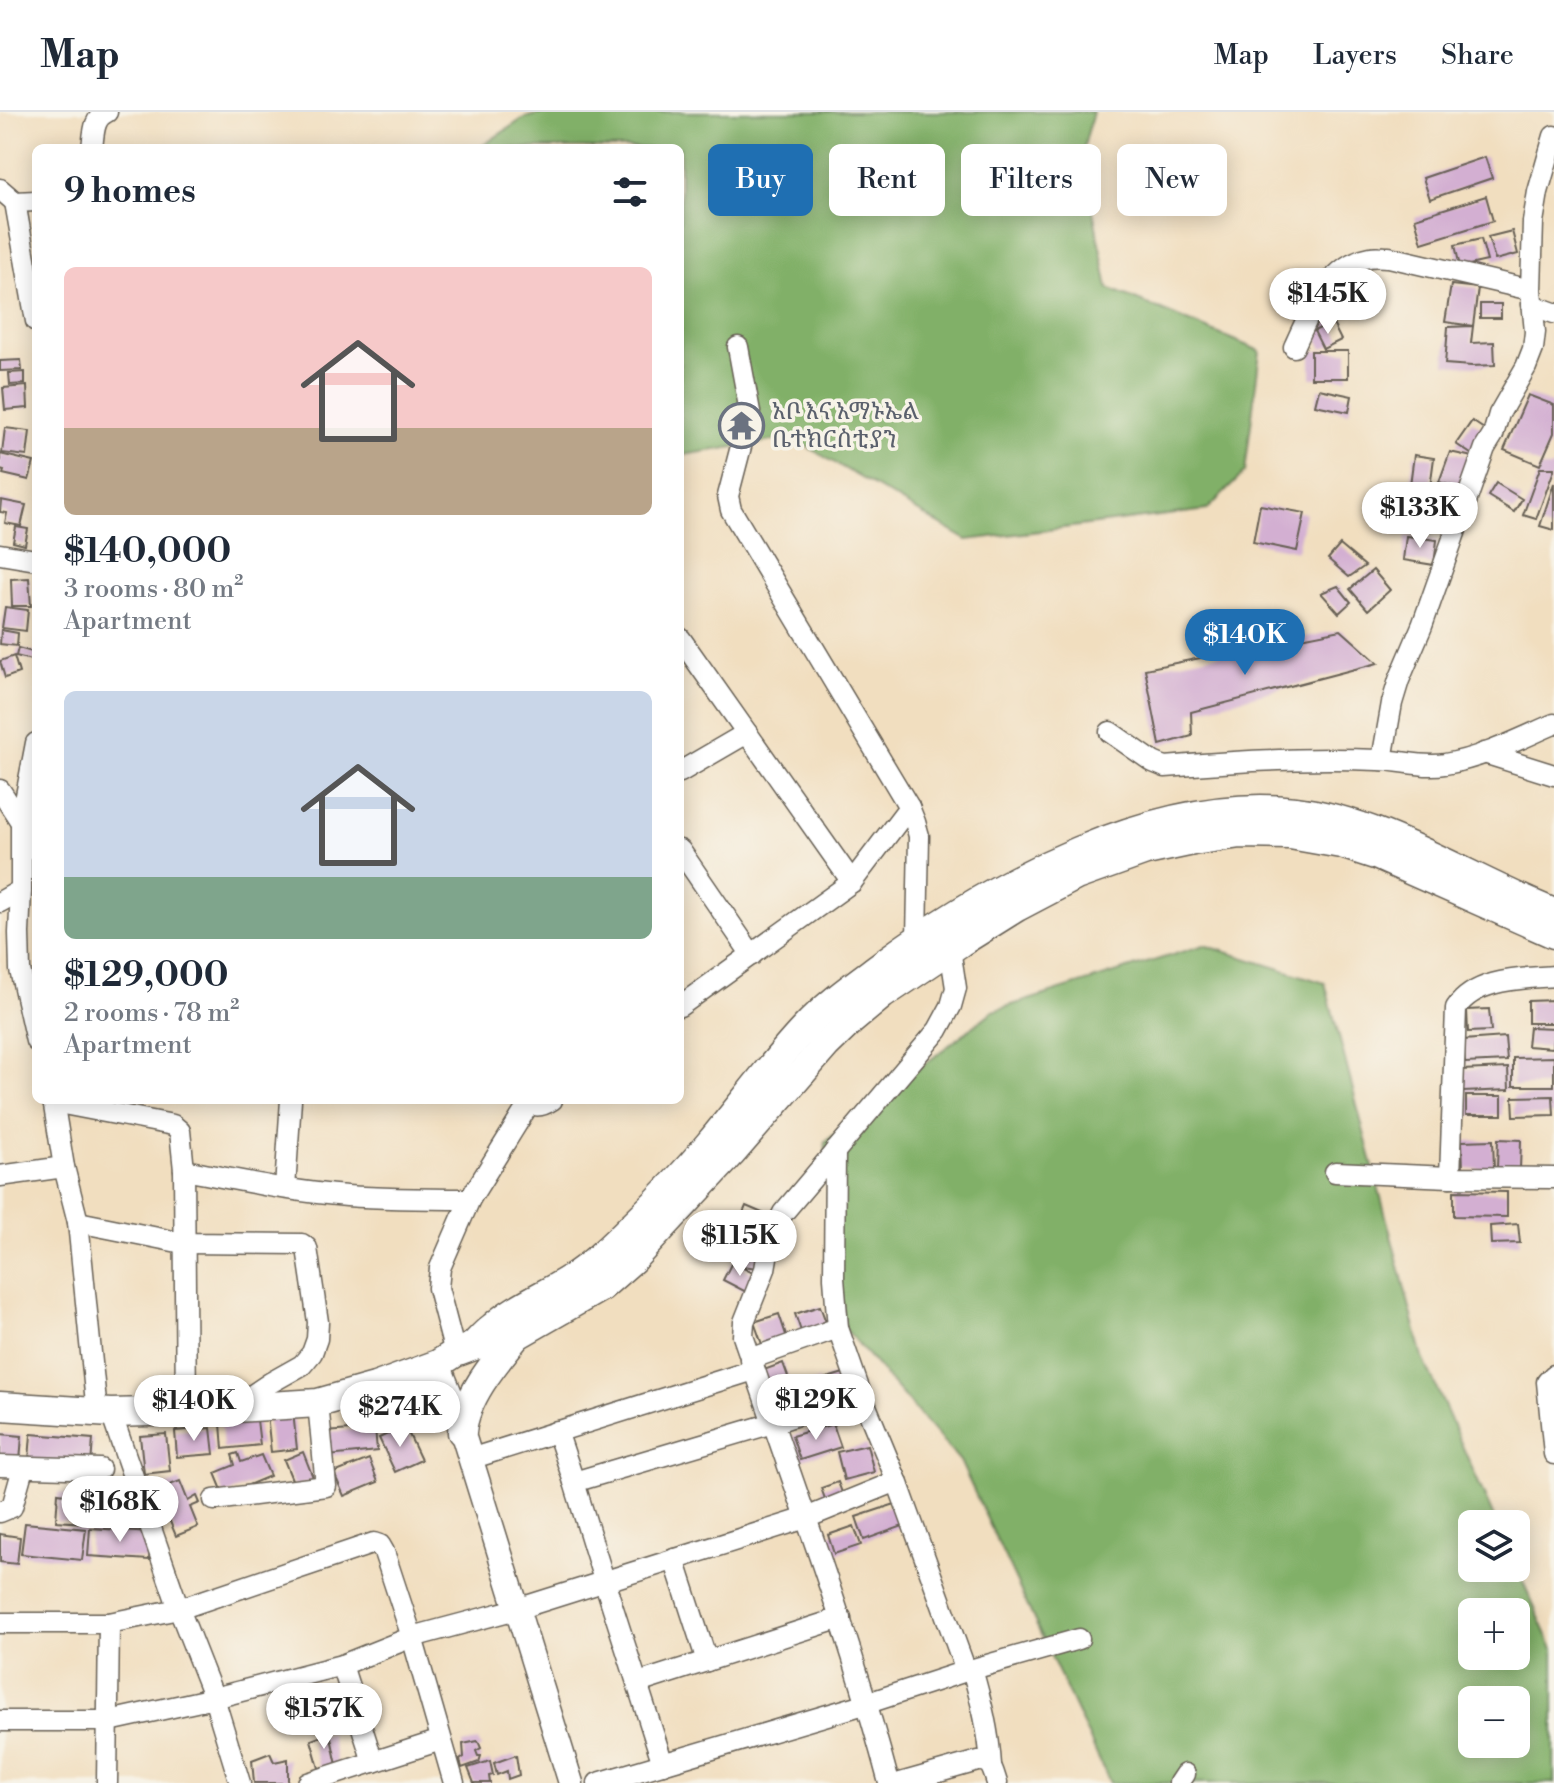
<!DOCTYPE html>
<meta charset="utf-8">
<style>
body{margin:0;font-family:"Libre Bodoni","Noto Serif Ethiopic",serif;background:#f6f6f7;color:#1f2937;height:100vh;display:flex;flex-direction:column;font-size:30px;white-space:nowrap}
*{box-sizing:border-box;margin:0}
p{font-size:26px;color:#747a83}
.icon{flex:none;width:44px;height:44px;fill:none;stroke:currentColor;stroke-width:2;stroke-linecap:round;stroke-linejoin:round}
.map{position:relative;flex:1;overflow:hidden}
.details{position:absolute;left:32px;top:32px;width:652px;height:960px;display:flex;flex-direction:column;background:#fff;border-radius:12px;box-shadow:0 4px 20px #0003}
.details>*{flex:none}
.top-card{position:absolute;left:708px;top:32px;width:726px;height:72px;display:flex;gap:16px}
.tools{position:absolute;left:1458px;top:1398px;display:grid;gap:16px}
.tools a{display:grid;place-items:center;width:72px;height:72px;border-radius:12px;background:#fff;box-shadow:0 4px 20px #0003;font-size:40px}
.price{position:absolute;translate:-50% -68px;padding:0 18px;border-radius:28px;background:#fff;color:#222;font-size:26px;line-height:52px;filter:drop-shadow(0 2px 4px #0008)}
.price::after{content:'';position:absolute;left:50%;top:48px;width:24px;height:18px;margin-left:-12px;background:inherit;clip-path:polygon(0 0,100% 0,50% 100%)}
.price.active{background:#1f6fb2;color:#fff}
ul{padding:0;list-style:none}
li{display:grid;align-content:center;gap:16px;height:424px;padding:0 32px}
li span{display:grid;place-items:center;height:248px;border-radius:12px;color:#555}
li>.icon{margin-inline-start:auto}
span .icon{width:144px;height:144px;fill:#fffc;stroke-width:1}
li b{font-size:34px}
h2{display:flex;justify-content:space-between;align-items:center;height:96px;padding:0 32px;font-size:34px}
.tag{padding:0 28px;border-radius:12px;background:#fff;box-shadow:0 4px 20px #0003;font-size:28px;line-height:72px}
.tag.active{background:#1f6fb2;color:#fff}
header{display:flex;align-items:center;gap:48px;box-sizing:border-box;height:112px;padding:0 40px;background:#fff;border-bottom:2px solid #e0e1e3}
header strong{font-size:38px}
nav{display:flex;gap:44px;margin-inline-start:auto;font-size:28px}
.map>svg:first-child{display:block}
.forest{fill:#81b068;stroke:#4e6642;stroke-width:2;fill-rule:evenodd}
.building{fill:#d3afd2}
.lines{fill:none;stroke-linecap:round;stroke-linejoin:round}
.minor-casing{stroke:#676055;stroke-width:23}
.tertiary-casing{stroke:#676055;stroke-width:27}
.secondary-casing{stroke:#676055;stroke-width:31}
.minor{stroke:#fff;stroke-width:20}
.tertiary{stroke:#fff;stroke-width:24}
.secondary{stroke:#fff;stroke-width:28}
.labels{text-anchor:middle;stroke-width:7;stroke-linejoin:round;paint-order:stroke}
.worship-label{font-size:24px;fill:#5b616d;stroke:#f7f3e8;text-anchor:start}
</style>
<header>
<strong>Map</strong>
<nav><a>Map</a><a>Layers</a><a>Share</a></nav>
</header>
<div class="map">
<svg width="1554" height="1671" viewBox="0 0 1554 1671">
<rect width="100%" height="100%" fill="#f7f3e8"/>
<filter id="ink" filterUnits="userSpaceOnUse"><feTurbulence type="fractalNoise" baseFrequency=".0125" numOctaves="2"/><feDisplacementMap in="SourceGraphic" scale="16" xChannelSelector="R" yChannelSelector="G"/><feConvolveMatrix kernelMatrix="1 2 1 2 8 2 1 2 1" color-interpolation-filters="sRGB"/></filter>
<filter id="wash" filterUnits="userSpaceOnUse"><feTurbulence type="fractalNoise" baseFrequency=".006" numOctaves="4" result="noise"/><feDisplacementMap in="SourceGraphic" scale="32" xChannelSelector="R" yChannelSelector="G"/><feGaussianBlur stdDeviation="1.8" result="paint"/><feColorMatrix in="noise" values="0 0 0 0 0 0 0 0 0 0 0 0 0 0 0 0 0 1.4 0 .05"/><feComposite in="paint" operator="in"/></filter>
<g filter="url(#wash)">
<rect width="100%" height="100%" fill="#f1debf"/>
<g class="forest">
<path d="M548,0h545l-11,42 26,134 152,63 -15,121 -38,38 -240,30 -175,-102 -109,17 -3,-3v-304h-201l45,-30z"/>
<path d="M1204,833l121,38 98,375 74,166h-25v44h44v-2l38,85v132h-444l-150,-322 -115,-132 -20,-187 168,-131zM1472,1500h44v44h-44zM1472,1588h44v44h-44z"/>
</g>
<g id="blocks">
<g class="building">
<path d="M1485,45l7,21 -62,21 -7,-21z"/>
<path d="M1486,84l7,25 -71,22 -7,-25z"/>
<path d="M1512,119l6,23 -23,6 -7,-23z"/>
<path d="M1481,127l6,22 -27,6 -5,-22z"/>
<path d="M1451,173l27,3 -5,38 -28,-4z"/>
<rect x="1480" y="192" width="21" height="14"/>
<path d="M1332,210l9,18 -18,9 -9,-18z"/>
<path d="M1473,214l-2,17 23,-1 1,23 -23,1 -27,-2 3,-37z"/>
<rect x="1311" y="239" width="37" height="27"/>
<path d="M21,248l1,10 -22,1v-10z"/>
<path d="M25,260v12l-15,1 -1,-12z"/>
<path d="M27,274l1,22 -23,2 -2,-22z"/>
<path d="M1319,277l33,7 -3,16 -34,-7z"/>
<path d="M1528,283l26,10v28l-14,32 -36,-15z"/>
<path d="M1472,309l21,14 -16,23 -21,-14z"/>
<path d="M5,316l25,3 -3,25 -25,-3z"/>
<path d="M1450,340l27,6 -10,33 -28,-9z"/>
<path d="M0,342l34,8 -5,18 -26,-6 1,-3 -4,-1z"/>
<path d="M1414,343l20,3 -5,37 -20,-3z"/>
<path d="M1540,356h14v2l-18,49 -13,-4z"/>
<path d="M1496,371l26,16 -8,13 -26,-16z"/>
<path d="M1554,371v47l-14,-4z"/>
<path d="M1408,386l24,4 -3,19 -25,-4z"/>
<path d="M1,388l25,5 -5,21 -16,-3 2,-10 -7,-1z"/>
<path d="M1260,393l45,8 -8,38 -44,-9z"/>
<path d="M16,415l12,2 -3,16 -12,-3z"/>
<path d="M1406,424l31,4 -3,25 -31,-5z"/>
<path d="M1340,433l25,21 -16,11 -21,-18z"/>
<path d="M1373,458l17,20 -22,20 -18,-21z"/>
<path d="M29,466l2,28h-19l-1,-27z"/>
<path d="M1338,474l13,16 -12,11 -18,-20z"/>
<path d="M5,495l23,3 -2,21 -24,-3z"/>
<path d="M1,518l17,3 -1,13 -17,-2z"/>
<path d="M1341,518l37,33 -187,49 1,24 -32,9 -15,-76z"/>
<path d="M18,536l18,5 -1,8 -19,-5z"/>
<path d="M14,544l5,17 -14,5 -5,-17z"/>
<path d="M1554,888v23h-26v-22z"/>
<path d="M1489,897l2,22 -23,1 -1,-22z"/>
<path d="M1529,915l25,1 -2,20 -25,-2z"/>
<path d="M1505,925l2,24 -42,2 -2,-23z"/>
<path d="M1554,945v29h-41v-28z"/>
<path d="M1508,956l1,22 -46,2 -2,-22z"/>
<rect x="1466" y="984" width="36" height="19"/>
<path d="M1553,984l1,19 -40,1 -1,-19z"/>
<path d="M1498,1027l23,1 -1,29 -23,-1z"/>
<path d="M1493,1028l1,28 -31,1 -1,-28z"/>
<path d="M1454,1079l53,1v25l-53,-1z"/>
<path d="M746,1094l28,12 -6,14 -28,-12z"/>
<path d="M1518,1112l2,19 -29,1 -1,-18z"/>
<path d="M725,1115l6,19 -17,5 -5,-19z"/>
<path d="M769,1131l-4,26 -23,-3 4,-20z"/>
<path d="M732,1150l25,13 -9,18 -25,-13z"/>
<path d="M820,1194l7,19 -25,9 -7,-20z"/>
<path d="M779,1202l8,24 -24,9 -9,-25z"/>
<path d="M783,1251l8,22 -22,8 -8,-22z"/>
<path d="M847,1260l6,20 -22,7 -7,-20z"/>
<path d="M818,1268l8,15 -16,10 -9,-16z"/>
<path d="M790,1277l5,21 -21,5 -4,-21z"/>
<path d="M293,1300l4,37 -26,3 -4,-37z"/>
<path d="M257,1308l3,25 -37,4 -2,-25z"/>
<path d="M833,1312l8,23 -41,13 -8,-24z"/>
<path d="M405,1314l16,34 -26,12 -16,-34z"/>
<path d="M211,1316l3,26 -37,3 -2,-26z"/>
<path d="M375,1316l2,23 -49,5 -2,-24z"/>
<path d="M0,1322l22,2 -2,25 -20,-3z"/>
<path d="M31,1322l62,5 -2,26 -62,-5z"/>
<path d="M166,1322l4,37 -26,3 -4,-38z"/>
<path d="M867,1333l7,27 -30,8 -7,-28z"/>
<path d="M303,1340l11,28 -19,7 -11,-27z"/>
<path d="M238,1341l3,9 20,-7 9,21 -46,19 -9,-22 20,-8 -3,-10z"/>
<path d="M369,1347l9,23 -34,14 -10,-23z"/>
<path d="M180,1369l8,20 9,-5 3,7 -10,4 8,20 -22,9 -19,-46z"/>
<path d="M838,1370l6,16 -17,6 -6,-16z"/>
<path d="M104,1377h8l-1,12 7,1v-4l14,1 -2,27 -74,-5 2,-28 14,2 -1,4 32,2z"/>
<path d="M898,1391l8,22 -42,15 -8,-23z"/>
<path d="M25,1411l61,6 -4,31 -61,-6z"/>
<path d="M854,1414l7,19 -27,9 -6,-19z"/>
<path d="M90,1416l61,4 -2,28 -61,-4z"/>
<path d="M0,1422l20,3 -3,27 -17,-2z"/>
<path d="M330,1621l7,32 -18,3 -8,-28z"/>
<path d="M478,1629l3,7 -5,3 2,5h3l-2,6 -17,6 -2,-8 4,-3 -1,-13z"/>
<path d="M270,1641l4,9 14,-3v24h-34l-2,-23z"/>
<path d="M516,1643l3,20 -11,4 -1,-8 -10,4 -3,-12z"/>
<path d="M490,1649l3,14 -4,1 1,7h-16l-6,-15z"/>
</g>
</g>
</g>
<g filter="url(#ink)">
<use href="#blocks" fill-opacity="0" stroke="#676055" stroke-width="2"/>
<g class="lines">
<defs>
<g id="minor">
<path d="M92,36c2,-14 1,-30 15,-36"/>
<path d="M0,77l15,13 21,-1"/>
<path d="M15,90l21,119"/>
<path d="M1532,193l22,8"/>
<path d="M738,235l12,65 -22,84 3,14 178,297 6,15 4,14 -2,103"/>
<path d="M1294,235c15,-33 35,-83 76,-90 6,-1 13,0 19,0l142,33"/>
<path d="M0,442l36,6"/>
<path d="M680,526l172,244 -172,124"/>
<path d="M1110,620l43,30 12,5c70,-6 143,-10 213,-7 23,0 45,8 67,4 38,-6 74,-25 109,-40"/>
<path d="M1484,641l70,22"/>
<path d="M1382,648l10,-57 7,-23 23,-54 63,-178 8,-13 6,-21 27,-47 7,-18 2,-17 -4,-42 2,-68 5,-30 16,-56"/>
<path d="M680,660l67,-39"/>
<path d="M0,678l21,32"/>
<path d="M680,738l72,105"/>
<path d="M852,770l57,-75"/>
<path d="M21,778l-2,43 1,37 16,71"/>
<path d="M0,790l21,-12v-68l15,-79"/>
<path d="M53,988l11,67 14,55 19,191"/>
<path d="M525,988c9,8 18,6 27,0"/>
<path d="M53,990l120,23 7,6 4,39 2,241"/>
<path d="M835,1039l-1,127 4,50 23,66"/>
<path d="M184,1058c54,10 108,22 163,26 41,3 82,3 123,3"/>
<path d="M1335,1060l115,5 104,1"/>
<path d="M0,1064l64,-9"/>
<path d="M1450,1065l6,-169c20,-30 66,-29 98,-32"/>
<path d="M285,1076l6,-88"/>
<path d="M78,1110l105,21 119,1 5,4 11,74 -1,17 -5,14 -10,12 -32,18 -37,25"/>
<path d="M455,1241l-17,-65 2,-20 30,-69 59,-95"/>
<path d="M750,1247l88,-31"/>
<path d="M1554,1263l-7,7 7,72"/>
<path d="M111,1301l68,196 35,89 26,85"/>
<path d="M557,1319l17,51 30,98 59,184"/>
<path d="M470,1347l284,-89"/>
<path d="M0,1354l100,3"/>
<path d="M897,1369l-36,-87 -88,29 -30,-87 1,-14 21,-53 5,-29 13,-27 155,-183 13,-24 5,-18 -6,-39"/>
<path d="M574,1370l199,-59 33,95 91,-37 69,190 -98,32 -270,80"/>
<path d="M214,1388l112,-14 -8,-83"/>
<path d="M0,1400l12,-5 11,-39"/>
<path d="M674,1447l33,102"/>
<path d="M0,1511h109l70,-14 195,-66 6,2 4,7 28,85 42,146"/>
<path d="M342,1553l31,97"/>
<path d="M972,1557c9,32 17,62 19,96"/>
<path d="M966,1559l113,-32"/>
<path d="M638,1571l203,-65"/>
<path d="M0,1609h109l105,-23 128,-33 70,-28 105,-28 289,-91c31,88 59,175 83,265"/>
<path d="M107,1671l2,-160"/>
<path d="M308,1671l133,-43"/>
<path d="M900,1671l78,-22c14,-1 15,10 19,22"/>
<path d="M1179,1671l6,-9"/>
</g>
<path id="tertiary" d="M438,1252l14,35 119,384"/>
<g id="secondary">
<path d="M474,1233c6,-6 12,-13 19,-18 22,-20 52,-32 77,-48 24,-15 43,-35 64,-55 26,-25 52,-52 75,-80 32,-38 61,-79 95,-115 24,-26 52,-45 80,-66 109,-80 273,-168 411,-152 87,10 178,70 259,102"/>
<path d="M0,1294l111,7 75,-2 132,-8 57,-16 63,-23 17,-11 19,-7 27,-4 18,-8 82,-47 32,-28 98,-105 95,-109 26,-25 30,-25 79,-53 56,-35 59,-31 70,-25 47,-10 47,-7 50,1 51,9 37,12 176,78"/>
<path d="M462,1320c3,-35 34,-71 56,-98"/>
</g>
</defs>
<use href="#minor" class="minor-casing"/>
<use href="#tertiary" class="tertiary-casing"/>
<use href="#secondary" class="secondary-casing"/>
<use href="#minor" class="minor"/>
<use href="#tertiary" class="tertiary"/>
<use href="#secondary" class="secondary"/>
</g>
</g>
<defs>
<symbol id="temple-ring" viewBox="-11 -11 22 22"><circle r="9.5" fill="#f7f3e8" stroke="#6b7280" stroke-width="1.5"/><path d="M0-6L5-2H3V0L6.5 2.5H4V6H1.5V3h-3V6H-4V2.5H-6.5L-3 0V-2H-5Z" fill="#6b7280"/></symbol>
</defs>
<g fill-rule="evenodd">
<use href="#temple-ring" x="716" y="288" width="51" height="51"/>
</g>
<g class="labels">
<g class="worship-label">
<text x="772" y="307">አቦ እና አማኑኤል<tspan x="772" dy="28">ቤተክርስቲያን</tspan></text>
</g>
</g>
</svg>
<div class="tools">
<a><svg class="icon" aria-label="layers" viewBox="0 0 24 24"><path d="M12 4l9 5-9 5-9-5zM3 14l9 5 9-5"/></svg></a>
<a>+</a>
<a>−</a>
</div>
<b class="price" style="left:1328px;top:224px">$145K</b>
<b class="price" style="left:1420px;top:438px">$133K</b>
<b class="price active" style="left:1245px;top:565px">$140K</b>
<b class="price" style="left:740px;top:1166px">$115K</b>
<b class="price" style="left:816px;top:1330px">$129K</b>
<b class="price" style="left:194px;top:1331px">$140K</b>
<b class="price" style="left:400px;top:1337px">$274K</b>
<b class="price" style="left:120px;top:1432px">$168K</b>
<b class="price" style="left:324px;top:1639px">$157K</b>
<div class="top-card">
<a class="tag active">Buy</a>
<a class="tag">Rent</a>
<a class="tag">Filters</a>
<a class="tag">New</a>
</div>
<section class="details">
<h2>9 homes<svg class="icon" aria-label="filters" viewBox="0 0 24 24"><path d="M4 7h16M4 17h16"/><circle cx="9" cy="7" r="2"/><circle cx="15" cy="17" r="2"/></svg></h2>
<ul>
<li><span style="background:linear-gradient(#f6c9c9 65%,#b9a48a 0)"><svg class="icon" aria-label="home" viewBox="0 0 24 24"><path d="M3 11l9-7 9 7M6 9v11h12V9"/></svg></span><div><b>$140,000</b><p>3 rooms · 80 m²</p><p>Apartment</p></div></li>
<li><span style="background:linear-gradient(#c9d6e8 75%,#7fa58c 0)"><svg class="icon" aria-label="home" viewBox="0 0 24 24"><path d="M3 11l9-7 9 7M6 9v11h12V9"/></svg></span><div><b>$129,000</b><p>2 rooms · 78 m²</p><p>Apartment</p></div></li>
</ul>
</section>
</div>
